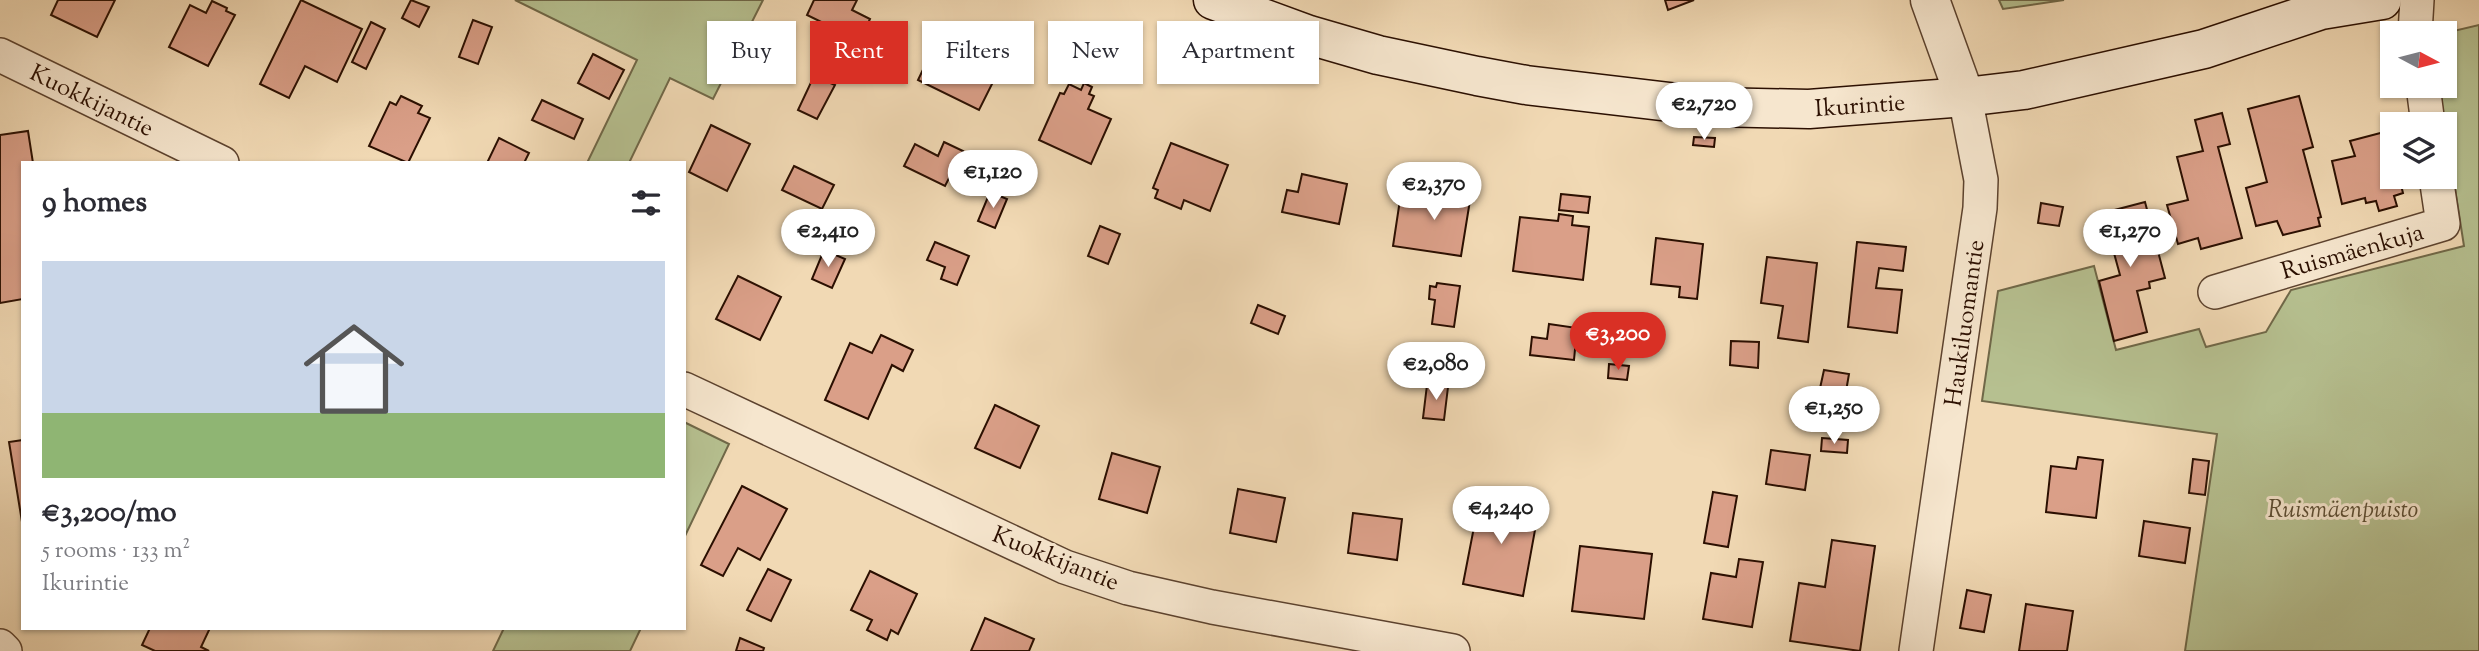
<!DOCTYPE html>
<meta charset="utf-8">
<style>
body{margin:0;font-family:"Sorts Mill Goudy",serif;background:#f7f7f7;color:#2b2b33;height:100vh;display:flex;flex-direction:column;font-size:26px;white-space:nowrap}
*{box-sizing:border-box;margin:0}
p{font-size:23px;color:#7c7c81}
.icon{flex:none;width:38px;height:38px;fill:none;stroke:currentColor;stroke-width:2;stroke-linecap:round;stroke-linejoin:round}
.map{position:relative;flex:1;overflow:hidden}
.drawer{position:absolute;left:21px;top:161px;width:665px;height:469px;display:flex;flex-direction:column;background:#fff;border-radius:0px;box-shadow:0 2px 5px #0004}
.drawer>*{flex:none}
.hud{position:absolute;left:707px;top:21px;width:665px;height:63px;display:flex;gap:14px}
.needle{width:46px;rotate:97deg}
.fabs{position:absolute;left:2380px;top:21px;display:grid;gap:14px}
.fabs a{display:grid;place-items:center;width:77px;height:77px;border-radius:0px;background:#fff;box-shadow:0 2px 5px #0004;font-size:35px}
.price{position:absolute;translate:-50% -60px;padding:0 16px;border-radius:24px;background:#fff;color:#222;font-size:23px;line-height:46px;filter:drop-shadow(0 2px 4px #0008)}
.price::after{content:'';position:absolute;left:50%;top:42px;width:21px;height:16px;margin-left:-10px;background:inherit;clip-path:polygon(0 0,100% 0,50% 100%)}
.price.active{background:#d93025;color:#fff}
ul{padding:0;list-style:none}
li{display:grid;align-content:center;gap:14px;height:371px;padding:0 21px}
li+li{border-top:2px solid #e1e1e2}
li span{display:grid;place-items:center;height:217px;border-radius:0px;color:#555}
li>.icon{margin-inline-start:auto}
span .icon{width:126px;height:126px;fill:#fffc;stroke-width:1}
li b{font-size:30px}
h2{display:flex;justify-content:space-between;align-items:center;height:84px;padding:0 21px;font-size:30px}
.chip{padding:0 24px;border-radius:0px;background:#fff;box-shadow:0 2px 5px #0004;font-size:24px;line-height:63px}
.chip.active{background:#d93025;color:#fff}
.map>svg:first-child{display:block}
.green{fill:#b6c090;stroke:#706848;stroke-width:2}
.building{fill:#da9f88;stroke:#2b0f01;stroke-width:2}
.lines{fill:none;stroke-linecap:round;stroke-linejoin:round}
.minor-casing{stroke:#5c422e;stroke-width:36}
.tertiary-casing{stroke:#5c422e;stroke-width:41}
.secondary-casing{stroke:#2b0f01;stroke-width:41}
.minor{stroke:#f6e6ce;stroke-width:33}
.tertiary{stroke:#f6e6ce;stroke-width:38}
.secondary{stroke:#f6e6ce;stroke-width:38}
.labels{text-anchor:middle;stroke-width:6;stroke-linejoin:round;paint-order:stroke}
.street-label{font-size:24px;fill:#2b0f01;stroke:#f6e6ce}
.park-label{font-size:24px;font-style:italic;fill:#5c4d33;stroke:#f6e6ce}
</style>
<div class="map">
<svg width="2479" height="651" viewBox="0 0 2479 651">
<rect width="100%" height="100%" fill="#f1d9b4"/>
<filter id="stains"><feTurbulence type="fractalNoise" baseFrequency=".00286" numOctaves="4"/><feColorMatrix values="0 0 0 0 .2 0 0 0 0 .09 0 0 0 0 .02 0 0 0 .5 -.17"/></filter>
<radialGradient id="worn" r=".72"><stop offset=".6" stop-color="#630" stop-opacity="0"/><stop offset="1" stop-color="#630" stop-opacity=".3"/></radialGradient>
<g class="green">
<path d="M515,0h248l-50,99 -43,-21 -41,85h-42l50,-103z"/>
<path d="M1999,0h65l-61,9z"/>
<path d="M2479,25v626h-294l32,-217 -235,-33 16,-110 96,-25 22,84 83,-21 7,18 60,-15 25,-42 173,-44 -25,-160h6v-53z"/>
<path d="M684,422l45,22 -45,94z"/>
<path d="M504,628h137l-11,23h-137z"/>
</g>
<g class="building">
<path d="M58,0h57l-18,37 -46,-22z"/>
<path d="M301,0l61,29 -25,53 -32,-16 -16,32 -29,-14z"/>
<path d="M411,0l18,7 -10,20 -17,-9z"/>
<path d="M814,0h43l-5,10 18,9 -10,22 -53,-26z"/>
<path d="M1665,0h29l-26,10z"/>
<path d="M212,1l15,7 -1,3 9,4 -27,51 -39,-19 21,-42 16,8z"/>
<path d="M473,20l19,7 -14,37 -19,-7z"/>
<path d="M371,22l14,7 -19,40 -14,-7z"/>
<path d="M964,30l30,15 -6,11 15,6 -24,48 -61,-30 23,-48 18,8z"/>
<path d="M593,54l31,16 -15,29 -31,-16z"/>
<path d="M814,76l21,9 -18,34 -19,-9z"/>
<path d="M1084,83l8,4 -3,7 5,2 -6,13 23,10 -20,45 -52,-24 21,-47 4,1 5,-10 12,6z"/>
<path d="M401,96l21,10 -4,7 12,5 -22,45 -39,-17 21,-44 6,3z"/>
<path d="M2299,96l14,51 -10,3 18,67 -3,1 2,8 -37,9 -6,-14 -21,5 -10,-38 21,-6 -19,-73z"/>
<path d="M542,100l41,19 -9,20 -42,-19z"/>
<path d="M2222,113l8,31 -12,3 24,91 -41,11 -3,-11 -20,6 -11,-39 21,-5 -11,-43 26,-6 -8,-31z"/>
<path d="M711,125l39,19 -23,47 -38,-19z"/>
<path d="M28,131l5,32h-10v136l-23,4v-168z"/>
<path d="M2388,131l4,19v27h7l4,16 -9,3 3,10 -18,5 -3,-10 -10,2 -1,-5 -23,6 -10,-43 23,-5 -5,-15z"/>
<path d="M1694,137l21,1 -1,9 -21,-2z"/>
<path d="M499,138l30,15 -5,10h-37z"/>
<path d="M944,142l19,9 -18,35 -41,-20 11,-22 23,12z"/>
<path d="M1171,143l57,22 -18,46 -26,-11 -3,9 -26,-11 3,-8 -5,-2z"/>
<path d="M794,166l40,19 -12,24 -40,-19z"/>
<path d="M1302,174l45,10 -8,40 -57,-12 5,-22 11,2z"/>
<path d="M1447,185l25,3 -11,68 -68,-10 8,-53 44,6z"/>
<path d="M990,192l17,7 -12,29 -17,-7z"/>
<path d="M1561,194l29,3 -2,16 -29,-3z"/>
<path d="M2145,202l20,76 -16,4 1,6 -13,3 10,41 -33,9 -15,-60 21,-6 -17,-62z"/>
<path d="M2041,203l22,4 -4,19 -21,-3z"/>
<path d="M1559,214l14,2 -1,9 17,2 -6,53 -70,-9 7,-54 38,4z"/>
<path d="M1100,226l20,8 -12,30 -20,-8z"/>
<path d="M1656,238l47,6 -6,55 -18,-2 1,-10 -29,-3z"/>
<path d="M935,242l34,14 -12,29 -16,-6 4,-12 -18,-7z"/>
<path d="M1857,242l49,5 -3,24 -24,-3 -3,20 26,2 -5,43 -49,-6z"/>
<path d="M824,250l21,9 -13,29 -20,-9z"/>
<path d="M1767,257l50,6 -9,79 -30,-4 5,-32 -22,-3z"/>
<path d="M738,276l43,21 -21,43 -44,-21z"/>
<path d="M1437,283l23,3 -6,41 -22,-3 3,-24 -6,-1 1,-13 6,1z"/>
<path d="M1258,305l27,11 -7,18 -27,-11z"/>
<path d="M1549,324l28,4 -3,32 -44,-5 2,-18 15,2z"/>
<path d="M881,335l32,15 -10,21 -11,-6 -24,54 -43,-19 25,-57 22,10z"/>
<path d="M1731,341l28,1 -1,26 -28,-3z"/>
<path d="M1609,364l20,2 -2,14 -19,-2z"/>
<path d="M1824,370l25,4 -4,23 -26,-4z"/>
<path d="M1427,385l21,2 -4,33 -21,-2z"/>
<path d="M995,405l44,21 -19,42 -45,-20z"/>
<path d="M1822,438l26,2 -1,13 -26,-2z"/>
<path d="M23,440v88l-14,-86z"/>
<path d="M1771,450l39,5 -5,35 -39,-6z"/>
<path d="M1112,453l48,14 -13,46 -48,-14z"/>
<path d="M2078,457l25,3 -7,58 -50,-6 5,-46 25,3z"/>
<path d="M2193,459l16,2 -4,34 -16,-2z"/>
<path d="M742,486l45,23 -27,51 -22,-12 -15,28 -22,-11z"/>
<path d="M1238,489l47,9 -9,44 -46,-9z"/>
<path d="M1713,492l24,4 -9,51 -24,-4z"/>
<path d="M1480,496l59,12 -16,88 -60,-12z"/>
<path d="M1353,513l49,6 -5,41 -49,-7z"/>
<path d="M2144,521l46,7 -5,35 -46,-7z"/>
<path d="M1832,540l43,6 -15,105 -70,-10 9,-58 26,4z"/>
<path d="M1580,546l72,8 -8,65 -72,-8z"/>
<path d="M1739,559l24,3 -11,65 -49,-8 8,-46 25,4z"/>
<path d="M768,569l23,11 -20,41 -24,-11z"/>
<path d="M870,571l47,23 -19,40 -7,-4 -4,10 -20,-10 5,-10 -21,-10z"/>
<path d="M1967,590l24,5 -7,37 -24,-4z"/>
<path d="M2026,604l47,7 -6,40h-48z"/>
<path d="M985,618l49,21 -5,12h-58z"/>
<path d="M150,628h60l-9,19 8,4h-54l-13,-6z"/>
<path d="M740,638l24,10 -1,3h-27z"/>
</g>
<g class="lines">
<defs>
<g id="minor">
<path d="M2415,33l2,-33"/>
<path d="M0,55l222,108"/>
<path d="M2423,86l5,38"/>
<path d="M2215,292l228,-68 -7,-47"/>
<path d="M684,389l381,178 63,21 84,19 241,44"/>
<path d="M0,646l5,5"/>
<path d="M1916,651l64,-443 1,-28 -16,-83"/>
</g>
<path id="tertiary" d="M1930,0l35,97"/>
<path id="secondary" d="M1213,0l96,35 69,20 99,21 49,9 186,22 97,2 156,-12 59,-7 180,-41 117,-39 61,-10"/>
</defs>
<use href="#minor" class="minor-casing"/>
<use href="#tertiary" class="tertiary-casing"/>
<use href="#secondary" class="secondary-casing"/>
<use href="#minor" class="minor"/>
<use href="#tertiary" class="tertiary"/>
<use href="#secondary" class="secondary"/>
</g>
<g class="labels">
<g class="street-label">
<text transform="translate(92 100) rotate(26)" y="8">Kuokkijantie</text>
<text transform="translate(1860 105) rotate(-4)" y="8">Ikurintie</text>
<text transform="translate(2352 251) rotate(-16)" y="8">Ruismäenkuja</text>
<text transform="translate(1964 323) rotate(-82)" y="8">Haukiluomantie</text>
<text transform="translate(1056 558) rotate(22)" y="8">Kuokkijantie</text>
</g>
<g class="park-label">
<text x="2343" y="517">Ruismäenpuisto</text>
</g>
</g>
<rect width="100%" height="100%" filter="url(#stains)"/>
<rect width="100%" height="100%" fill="url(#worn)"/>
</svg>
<div class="fabs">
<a><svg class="needle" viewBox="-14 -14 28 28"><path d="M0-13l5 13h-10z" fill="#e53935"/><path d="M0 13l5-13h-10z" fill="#7c7c81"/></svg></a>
<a><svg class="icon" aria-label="layers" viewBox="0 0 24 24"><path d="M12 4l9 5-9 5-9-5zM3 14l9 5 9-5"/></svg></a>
</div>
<b class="price" style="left:1704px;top:142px">€2,720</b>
<b class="price" style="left:993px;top:210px">€1,120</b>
<b class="price" style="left:1434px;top:222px">€2,370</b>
<b class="price" style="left:828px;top:269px">€2,410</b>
<b class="price" style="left:2130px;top:269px">€1,270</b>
<b class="price active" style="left:1618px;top:372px">€3,200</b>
<b class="price" style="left:1436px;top:402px">€2,080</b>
<b class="price" style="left:1834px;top:446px">€1,250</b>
<b class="price" style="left:1501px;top:546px">€4,240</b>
<div class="hud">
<a class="chip">Buy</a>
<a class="chip active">Rent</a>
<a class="chip">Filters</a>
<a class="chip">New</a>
<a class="chip">Apartment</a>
</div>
<section class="drawer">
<h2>9 homes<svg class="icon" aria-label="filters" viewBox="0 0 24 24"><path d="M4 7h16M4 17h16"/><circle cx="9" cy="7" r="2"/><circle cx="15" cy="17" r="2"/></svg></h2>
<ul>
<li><span style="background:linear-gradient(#c9d6e8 70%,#8fb573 0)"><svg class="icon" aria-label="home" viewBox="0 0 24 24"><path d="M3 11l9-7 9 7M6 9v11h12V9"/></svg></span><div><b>€3,200/mo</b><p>5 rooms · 133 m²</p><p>Ikurintie</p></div></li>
</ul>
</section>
</div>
